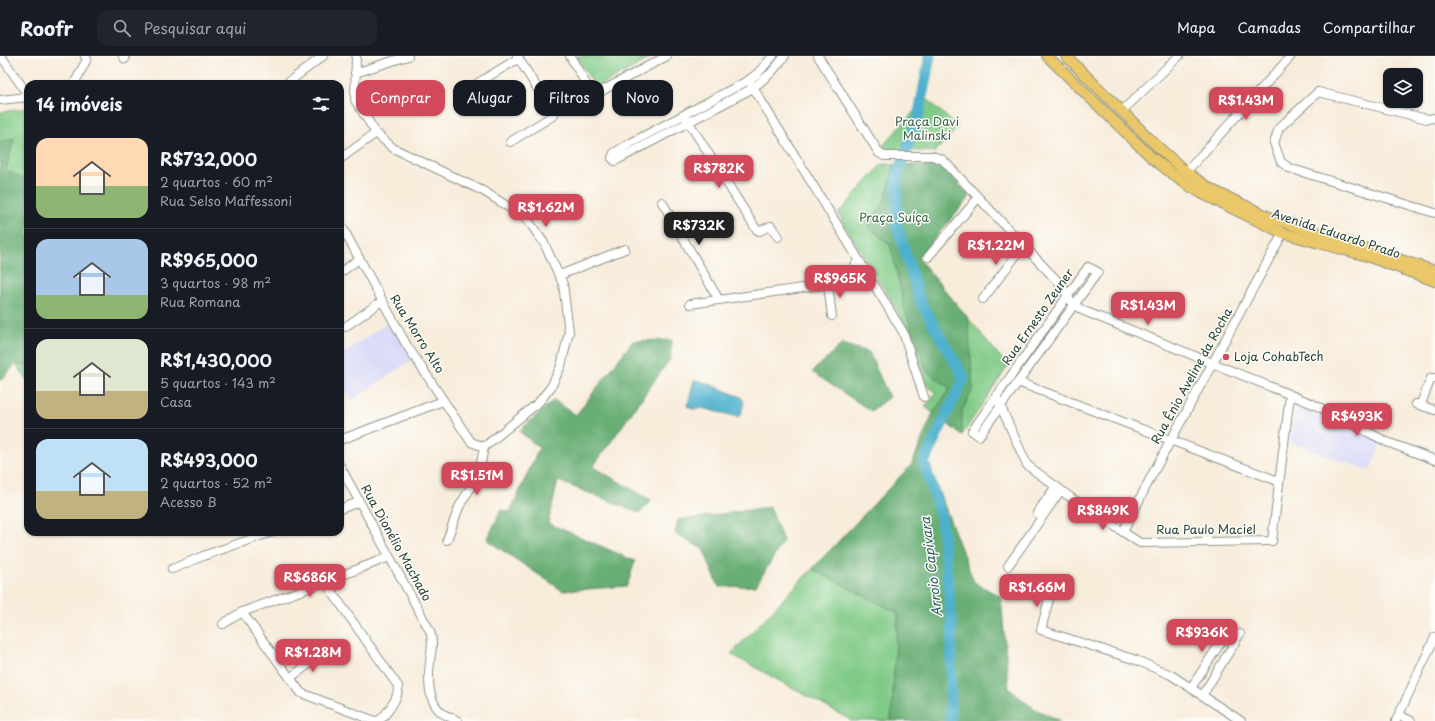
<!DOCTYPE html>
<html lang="pt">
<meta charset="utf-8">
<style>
body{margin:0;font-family:"Playpen Sans",sans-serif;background:#20242c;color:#f1f3f6;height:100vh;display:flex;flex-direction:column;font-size:15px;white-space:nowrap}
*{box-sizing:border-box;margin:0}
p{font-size:13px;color:#9ea1a6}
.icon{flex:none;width:22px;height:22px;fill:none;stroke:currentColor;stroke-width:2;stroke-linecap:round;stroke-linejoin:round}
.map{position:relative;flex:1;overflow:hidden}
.details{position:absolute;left:24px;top:24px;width:320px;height:456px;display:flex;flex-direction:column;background:#171b24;border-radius:12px;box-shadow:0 1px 3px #0004}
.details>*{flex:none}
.banner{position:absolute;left:356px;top:24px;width:380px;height:36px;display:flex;gap:8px}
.controls{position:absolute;left:1383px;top:12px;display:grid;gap:8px}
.controls a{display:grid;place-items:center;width:40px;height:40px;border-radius:8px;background:#171b24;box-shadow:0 1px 3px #0004;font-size:20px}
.price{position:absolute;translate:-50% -34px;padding:0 9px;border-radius:8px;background:#d1495b;color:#fff;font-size:13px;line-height:26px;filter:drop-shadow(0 1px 2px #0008)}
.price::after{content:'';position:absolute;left:50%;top:24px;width:12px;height:9px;margin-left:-6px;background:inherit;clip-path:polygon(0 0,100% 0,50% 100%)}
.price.selected{background:#222;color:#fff}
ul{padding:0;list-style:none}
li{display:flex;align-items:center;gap:12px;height:100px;padding:0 12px}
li+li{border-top:1px solid #363941}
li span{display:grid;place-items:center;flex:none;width:112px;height:80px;border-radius:12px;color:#555}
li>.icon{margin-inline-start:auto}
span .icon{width:48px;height:48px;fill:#fffc;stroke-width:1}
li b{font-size:17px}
h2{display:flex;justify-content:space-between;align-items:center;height:48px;padding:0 12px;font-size:17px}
.pill{padding:0 14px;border-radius:12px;background:#171b24;box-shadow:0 1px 3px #0004;font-size:14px;line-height:36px}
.pill.selected{background:#d1495b;color:#fff}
header{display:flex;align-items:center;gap:24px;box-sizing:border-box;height:56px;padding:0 20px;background:#171b24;border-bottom:1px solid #363941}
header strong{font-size:19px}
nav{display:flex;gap:22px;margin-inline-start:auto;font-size:14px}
.search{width:280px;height:36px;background:#20242c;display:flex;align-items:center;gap:10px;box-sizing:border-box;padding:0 14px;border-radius:12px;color:#9ea1a6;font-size:15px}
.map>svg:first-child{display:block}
.built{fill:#d7d7f8}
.green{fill:#80ca87;stroke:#50845e}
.forest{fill:#68ae74;stroke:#447654}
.water{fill:#4eb1cd;stroke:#367780}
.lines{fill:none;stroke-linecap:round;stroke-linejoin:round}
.river{stroke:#4eb1cd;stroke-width:11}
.minor-casing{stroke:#8c9488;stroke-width:10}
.major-casing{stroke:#8c9488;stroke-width:12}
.minor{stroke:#fff;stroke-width:8}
.major{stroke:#eac769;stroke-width:10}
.poi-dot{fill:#d1495b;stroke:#fdfcf7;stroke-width:1.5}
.labels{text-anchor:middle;stroke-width:3;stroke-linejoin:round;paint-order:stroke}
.park-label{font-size:12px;fill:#376049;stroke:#fdfcf7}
.street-label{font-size:12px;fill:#1f3d34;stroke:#fdfcf7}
.poi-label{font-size:12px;fill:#1f3d34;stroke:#fdfcf7;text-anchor:start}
.water-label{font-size:13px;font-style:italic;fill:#2d6062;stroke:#fdfcf7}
</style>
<header>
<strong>Roofr</strong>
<div class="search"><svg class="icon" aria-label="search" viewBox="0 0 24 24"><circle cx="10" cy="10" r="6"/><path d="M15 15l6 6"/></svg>Pesquisar aqui</div>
<nav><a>Mapa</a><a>Camadas</a><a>Compartilhar</a></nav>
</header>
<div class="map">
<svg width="1435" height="665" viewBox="0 0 1435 665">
<rect width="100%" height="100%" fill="#fdfcf7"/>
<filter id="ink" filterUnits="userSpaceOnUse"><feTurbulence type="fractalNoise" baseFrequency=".025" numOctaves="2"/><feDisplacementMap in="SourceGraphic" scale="8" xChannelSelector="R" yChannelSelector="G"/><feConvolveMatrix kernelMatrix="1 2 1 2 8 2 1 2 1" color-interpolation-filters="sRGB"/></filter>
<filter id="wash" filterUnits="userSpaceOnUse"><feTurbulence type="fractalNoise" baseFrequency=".012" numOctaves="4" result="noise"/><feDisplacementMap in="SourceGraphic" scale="16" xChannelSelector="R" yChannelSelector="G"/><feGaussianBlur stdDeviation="0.9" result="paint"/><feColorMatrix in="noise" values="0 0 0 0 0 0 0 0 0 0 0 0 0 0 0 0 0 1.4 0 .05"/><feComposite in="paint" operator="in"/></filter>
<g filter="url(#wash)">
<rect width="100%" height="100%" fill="#f8ecdb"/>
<g class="built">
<path d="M389,266l24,37 -61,41 -12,-19v-26z"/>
<path d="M1295,351l87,34 -12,30 -81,-29z"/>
</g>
<g class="green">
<path d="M576,0h78l-58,32z"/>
<path d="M926,42l32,29 -23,25 -55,-3z"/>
<path d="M28,52v273l-28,-39v-230z"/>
<path d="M882,108l59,2 29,30 -52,62 90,108 -46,69 -37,-28 11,-15 -10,-7 -16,-53 -72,-118z"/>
<path d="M812,513l86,44 -7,108h-39l-121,-67z"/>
</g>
<g class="forest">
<path d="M14,82l-8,32 22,11v22l-2,9 2,1v153l-12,-2 -16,17v-239z"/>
<path d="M894,109l47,1 29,30 -52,62 50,60 5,71 -11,22v24l-16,-12 -18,40 46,119 27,15 8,92 26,20 26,12h-170l7,-108 -86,-44 100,-105 21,-51 17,-24 -23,-18 -22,-61 -15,-66 -22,-17 17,-27z"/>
<path d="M672,284l-2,19 -77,108 58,33 -11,13 -82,-32 -10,42 87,38 -8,25 -64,5 -76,-51 14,-30 9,2 29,-64 -20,-17 35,-31 22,15 57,-74z"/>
<path d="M842,288l27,8 20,45 -18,14 -59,-39z"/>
<path d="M770,451l13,34 -27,45 -37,1 -16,-38 -28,-15 3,-14z"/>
</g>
<path class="water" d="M694,325h7l40,16 3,5 -3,12 -3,3 -36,-9 -9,1 -6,-3z"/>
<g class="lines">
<path class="river" d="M930,0l-12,62 -21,58v49l23,76 44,77 -40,84 17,54 11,108 -2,97"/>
</g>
</g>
<g filter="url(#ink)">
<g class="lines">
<defs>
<g id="minor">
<path d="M1,0l27,39"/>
<path d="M123,0l2,3"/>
<path d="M356,0l-1,44 21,33 17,15 92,44 42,27 17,24 19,41 6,48 -8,34 -10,21 -13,16 -54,44 -5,26 -20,34 -12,33"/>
<path d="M570,0l19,33 9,4 69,-37"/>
<path d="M773,0l-15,17 -9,7 -120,64 -15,9 -2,5 3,3 138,-73 18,-15 14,-17"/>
<path d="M818,0l61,97 5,3h49l10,4 118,125c9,13 7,17 23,26l229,93 74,38 48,18"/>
<path d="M355,17l53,-17"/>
<path d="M74,28l13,-25 -2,-3"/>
<path d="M286,28l37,-28"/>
<path d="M751,28l152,248 21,65"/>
<path d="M473,30l46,-28"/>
<path d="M0,44l28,-3"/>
<path d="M1121,56l58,-56"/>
<path d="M686,62l70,111 3,2 12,-5 7,11"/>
<path d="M1435,62l-8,1 -109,-27 -39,36 -5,15 7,19 8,6 146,45"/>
<path d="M510,86l44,-27 -37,-59"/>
<path d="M340,103l36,-26"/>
<path d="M1186,116l105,-116"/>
<path d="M662,146l57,98"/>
<path d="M340,167l66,121 65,98 13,5"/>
<path d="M928,201l50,-59"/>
<path d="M1088,211l10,5 -119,164 -7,-5z"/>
<path d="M340,217l19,-14"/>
<path d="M560,219l65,-26"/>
<path d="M828,229l4,31"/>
<path d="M983,243l41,-54"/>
<path d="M690,248l147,-21 14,-10 7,-13"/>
<path d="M345,271l37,-26"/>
<path d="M1018,326l260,99"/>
<path d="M996,340l31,69 43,32 70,46 132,-2 18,-146"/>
<path d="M1422,345l9,-23h4"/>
<path d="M1416,348l19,6"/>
<path d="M340,384l103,-39"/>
<path d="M340,410l90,165c4,11 1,20 0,31 -2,16 -2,39 11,50 4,4 12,6 17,9"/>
<path d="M340,453l19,-7"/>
<path d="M1037,457l19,-27"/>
<path d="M1123,476l28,-55 132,-244"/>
<path d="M1008,510l53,-76"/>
<path d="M172,513l31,-13 69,-24"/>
<path d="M325,526l73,104c2,10 -12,30 -20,35"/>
<path d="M1051,535l-10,39 95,30 35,15 70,46"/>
<path d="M242,556l59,81 74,28"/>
<path d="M223,568l19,-12 83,-30 64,-25"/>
<path d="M290,622l35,-26"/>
<path d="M1191,632l39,-60"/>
<path d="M1202,640l38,-62"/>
<path d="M1399,659l12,6"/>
<path d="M1396,665l39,-84"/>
</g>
<g id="major">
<path d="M1047,0l103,100 30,24 21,13 82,40 84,23 68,25"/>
<path d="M1066,0l93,92 27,24 26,18 57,27 166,54"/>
</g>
</defs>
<use href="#minor" class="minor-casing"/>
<use href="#major" class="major-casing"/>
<use href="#minor" class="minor"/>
<use href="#major" class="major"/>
</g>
</g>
<circle class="poi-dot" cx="1226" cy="301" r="4"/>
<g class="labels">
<g class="park-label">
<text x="927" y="70">Praça Davi<tspan x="927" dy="14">Malinski</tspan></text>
<text x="894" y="166">Praça Suíça</text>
</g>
<g class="street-label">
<text transform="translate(1336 178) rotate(18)" y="4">Avenida Eduardo Prado</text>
<text transform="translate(1038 261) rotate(-55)" y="4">Rua Ernesto Zeuner</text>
<text transform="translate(417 278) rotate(58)" y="4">Rua Morro Alto</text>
<text transform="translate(1192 320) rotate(-61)" y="4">Rua Ênio Aveline da Rocha</text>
<text x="1206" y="478">Rua Paulo Maciel</text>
<text transform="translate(396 487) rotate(61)" y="4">Rua Dionélio Machado</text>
</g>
<g class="poi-label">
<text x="1234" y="305">Loja CohabTech</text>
</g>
<g class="water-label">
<text transform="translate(931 511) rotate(-97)" y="5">Arroio Capivara</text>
</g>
</g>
</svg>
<div class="controls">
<a><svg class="icon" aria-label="layers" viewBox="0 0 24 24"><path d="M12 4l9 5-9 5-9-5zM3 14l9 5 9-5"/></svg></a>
</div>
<b class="price" style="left:1246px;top:65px">R$1.43M</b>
<b class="price" style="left:719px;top:133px">R$782K</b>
<b class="price" style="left:546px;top:172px">R$1.62M</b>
<b class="price selected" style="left:699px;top:190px">R$732K</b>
<b class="price" style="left:996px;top:210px">R$1.22M</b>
<b class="price" style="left:840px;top:243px">R$965K</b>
<b class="price" style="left:1148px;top:270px">R$1.43M</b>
<b class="price" style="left:1357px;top:381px">R$493K</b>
<b class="price" style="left:477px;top:440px">R$1.51M</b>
<b class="price" style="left:1103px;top:475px">R$849K</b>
<b class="price" style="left:310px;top:542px">R$686K</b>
<b class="price" style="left:1037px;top:552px">R$1.66M</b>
<b class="price" style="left:1202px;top:597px">R$936K</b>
<b class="price" style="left:313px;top:617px">R$1.28M</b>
<div class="banner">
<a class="pill selected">Comprar</a>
<a class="pill">Alugar</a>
<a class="pill">Filtros</a>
<a class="pill">Novo</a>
</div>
<section class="details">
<h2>14 imóveis<svg class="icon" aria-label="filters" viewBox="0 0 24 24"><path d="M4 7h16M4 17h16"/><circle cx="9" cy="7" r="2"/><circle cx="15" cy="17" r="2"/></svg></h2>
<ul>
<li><span style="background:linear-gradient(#ffd9b3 60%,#8fb573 0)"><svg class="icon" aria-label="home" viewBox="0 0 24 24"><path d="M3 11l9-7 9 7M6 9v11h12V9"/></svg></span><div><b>R$732,000</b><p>2 quartos · 60 m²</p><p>Rua Selso Maffessoni</p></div></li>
<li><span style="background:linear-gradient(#a9c7e8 70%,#8fb573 0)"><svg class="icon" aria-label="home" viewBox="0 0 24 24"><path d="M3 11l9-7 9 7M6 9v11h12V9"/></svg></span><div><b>R$965,000</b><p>3 quartos · 98 m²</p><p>Rua Romana</p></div></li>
<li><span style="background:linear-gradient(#dfe7d0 65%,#c2b280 0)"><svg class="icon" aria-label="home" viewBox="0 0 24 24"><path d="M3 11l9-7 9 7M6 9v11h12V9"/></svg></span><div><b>R$1,430,000</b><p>5 quartos · 143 m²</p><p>Casa</p></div></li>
<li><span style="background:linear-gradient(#bfe0f5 65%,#c2b280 0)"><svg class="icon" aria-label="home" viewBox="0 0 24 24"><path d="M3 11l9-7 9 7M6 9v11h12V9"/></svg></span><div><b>R$493,000</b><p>2 quartos · 52 m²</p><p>Acesso B</p></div></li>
</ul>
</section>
</div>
